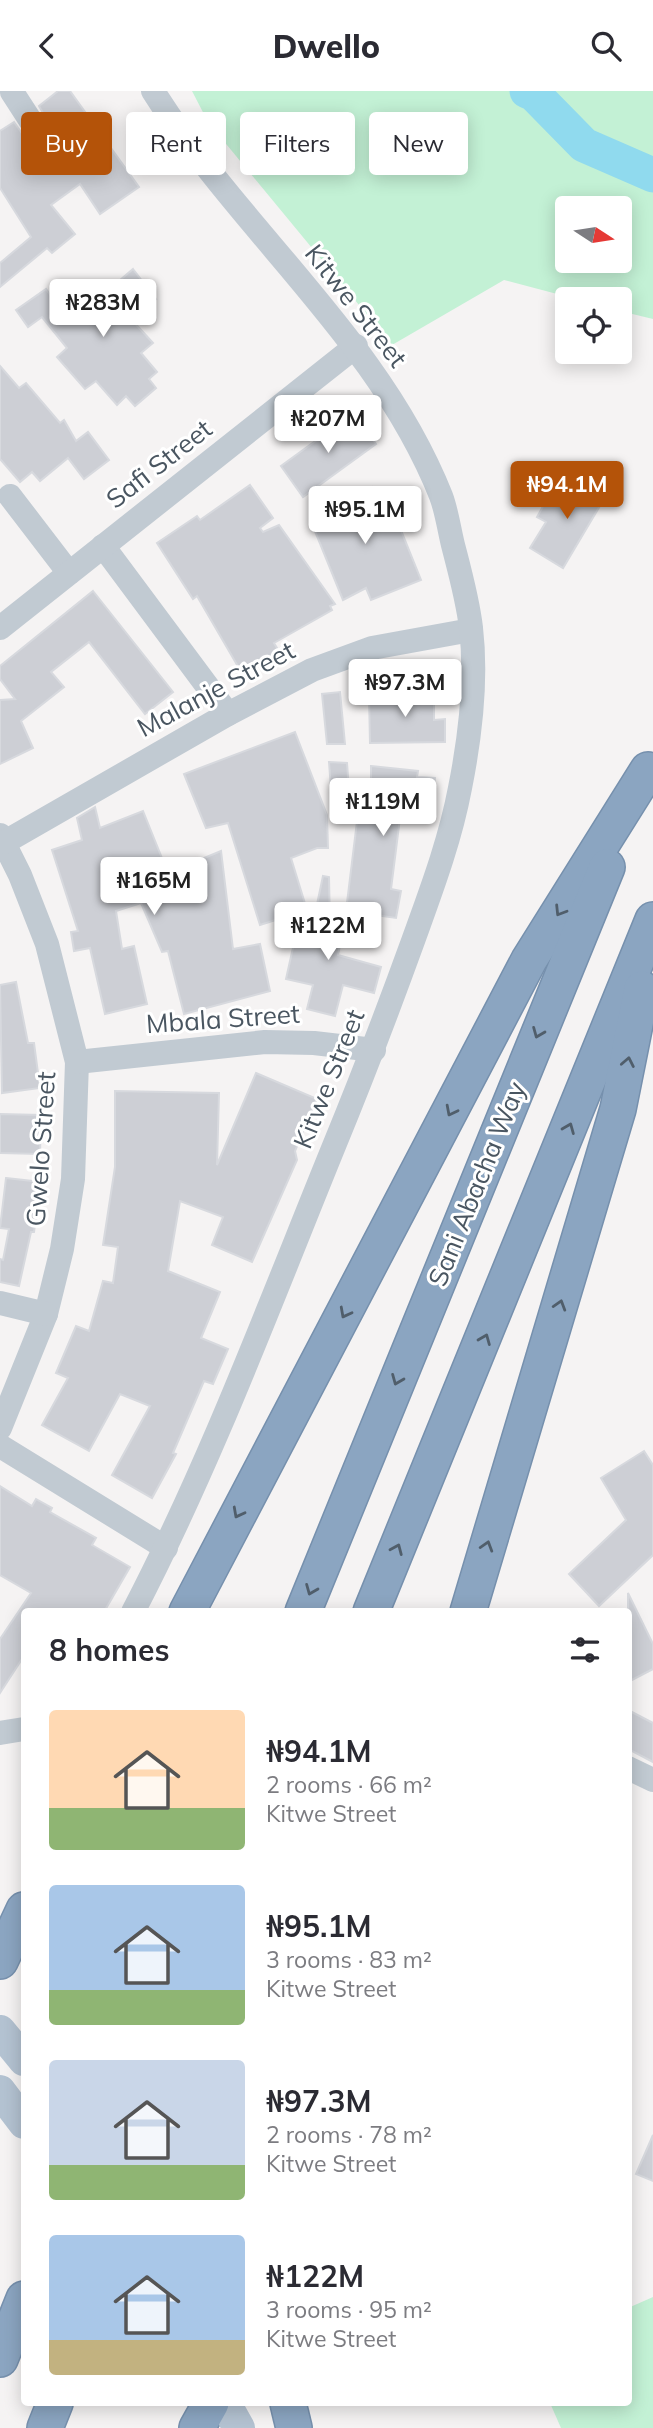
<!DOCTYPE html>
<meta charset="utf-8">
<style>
body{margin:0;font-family:Mulish,sans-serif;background:#f2f2f3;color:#2b2b33;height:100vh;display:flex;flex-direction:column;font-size:26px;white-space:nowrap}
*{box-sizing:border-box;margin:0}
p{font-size:23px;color:#7c7c81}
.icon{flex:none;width:38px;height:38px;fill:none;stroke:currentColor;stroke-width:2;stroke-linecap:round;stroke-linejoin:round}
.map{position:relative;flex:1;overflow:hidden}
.drawer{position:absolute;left:21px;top:1517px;width:611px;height:798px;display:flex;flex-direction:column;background:#fff;border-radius:7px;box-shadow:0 4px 18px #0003}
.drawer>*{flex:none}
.hud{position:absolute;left:21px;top:21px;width:612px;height:63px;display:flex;gap:14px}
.needle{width:46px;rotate:102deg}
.fabs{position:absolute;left:555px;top:105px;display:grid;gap:14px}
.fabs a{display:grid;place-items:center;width:77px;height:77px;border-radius:7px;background:#fff;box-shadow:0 4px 18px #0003;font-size:35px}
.price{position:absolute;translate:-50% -60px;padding:0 16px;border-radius:7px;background:#fff;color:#222;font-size:23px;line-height:46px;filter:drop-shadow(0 2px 4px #0008)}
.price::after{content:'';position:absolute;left:50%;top:42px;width:21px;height:16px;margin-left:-10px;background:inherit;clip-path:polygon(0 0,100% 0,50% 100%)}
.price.on{background:#b45309;color:#fff}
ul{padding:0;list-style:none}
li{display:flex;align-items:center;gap:21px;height:175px;padding:0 28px}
li span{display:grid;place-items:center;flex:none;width:196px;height:140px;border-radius:7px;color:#555}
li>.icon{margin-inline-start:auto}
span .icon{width:84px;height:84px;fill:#fffc;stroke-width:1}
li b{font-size:30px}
h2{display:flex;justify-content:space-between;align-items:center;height:84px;padding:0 28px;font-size:30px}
.chip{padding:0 24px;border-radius:7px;background:#fff;box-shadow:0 4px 18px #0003;font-size:24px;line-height:63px}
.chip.on{background:#b45309;color:#fff}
header{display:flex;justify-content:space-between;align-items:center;height:91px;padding:0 28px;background:#fff;font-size:32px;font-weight:800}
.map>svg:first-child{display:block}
.green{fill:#c3f1d5;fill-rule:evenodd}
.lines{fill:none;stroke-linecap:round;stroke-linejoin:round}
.river{stroke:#90daee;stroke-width:35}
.building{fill:#cdcfd5;stroke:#d7d9de;stroke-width:2}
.highway-casing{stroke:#7690ad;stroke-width:38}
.minor{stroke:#c1cad2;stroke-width:24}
.major{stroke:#b3c2d1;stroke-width:32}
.highway{stroke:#8ba5c1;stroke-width:35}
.oneway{stroke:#505e6b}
.labels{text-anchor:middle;stroke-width:6;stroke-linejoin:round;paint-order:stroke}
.street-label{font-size:26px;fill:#4a5661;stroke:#fff}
</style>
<header><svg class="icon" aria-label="back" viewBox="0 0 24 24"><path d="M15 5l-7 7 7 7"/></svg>Dwello<svg class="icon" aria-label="search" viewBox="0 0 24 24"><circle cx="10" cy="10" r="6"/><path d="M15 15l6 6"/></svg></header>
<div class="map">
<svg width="653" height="2337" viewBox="0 0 653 2337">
<rect width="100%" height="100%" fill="#f5f3f3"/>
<g class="green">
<path d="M192,0h461v228l-33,-8v-12h-44l-72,-19 -112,65 -184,-223zM567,117h53v53h-53z"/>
<path d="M653,2206v131h-92l-11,-25h78v-95z"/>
</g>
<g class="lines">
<path class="river" d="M527,0l7,3 50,51 69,30"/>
</g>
<g class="building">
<path d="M58,0h12l69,96 -39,27 -20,-30 -29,21 24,29 -23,19 -5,-5 -47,39v-24l31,-26 -31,-49v-57l14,-9 22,31 16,-1 6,-13 -19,-33z"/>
<path d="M133,178l23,30 -25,20 22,24 -12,10 16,19 -8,7 7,9 -21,18 -9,-10 -9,9 -21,-24 -11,8 -28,-32 10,-9 -25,-31 -14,10 -12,-17 30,-21 24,34z"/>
<path d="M0,275l19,22 7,-5 34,40 4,-3 12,21 12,-9 21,28 -25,19 -16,-21 -28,23 -8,-9 -12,10 -20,-23z"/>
<path d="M354,322l22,31 -73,53 -22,-31z"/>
<path d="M576,384l31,19 -44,74 -33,-20 16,-26 -9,-5 13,-23 11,7z"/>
<path d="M250,394l23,33 -13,10 3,4 16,-7 56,79 -5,2 2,4 -58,33 6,10 -37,22 -46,-79 -4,3 -36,-56 40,-27 3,4z"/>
<path d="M372,396l6,15 10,-4 33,82 -50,20 -5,-12 -23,12 -33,-81 6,-3 -3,-5z"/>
<path d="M93,500l80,101 -28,22 -56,-72 -38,30 13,15 -43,34 12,27 -33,16v-64l15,-1 -15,-20v-13z"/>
<path d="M340,601l5,52h-18l-5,-50z"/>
<path d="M434,603v26l11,-1v23l-75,1 -1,-48z"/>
<path d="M295,641l32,83 1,33h-11l-26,10 16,52 -47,15 -32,-102 -22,5 -22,-54z"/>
<path d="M329,671l18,1 3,40 -18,-1z"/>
<path d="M371,675l47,5 -1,6 18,1 -4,35 -30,-3 -10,79 10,2 -5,27 -50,-7 14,-114 11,-1z"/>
<path d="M95,716l5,21 43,-17 25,62 53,-22 12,98 27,-5 10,47 -86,23 -16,-63 -6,1 -21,-49 -25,8 6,38 12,-3 13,58 -42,10 -15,-66 -16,3 -3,-19 7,-1 -26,-81 30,-10 -5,-22z"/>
<path d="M323,785l6,1 1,49 14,1 -6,28 43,12 -7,26 -31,-8 -8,31 -28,-7 6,-24 -27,-6 8,-36 14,4z"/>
<path d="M16,891l12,61h6l6,45 -38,5 -2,-108z"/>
<path d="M256,982l61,26 -22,52 2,9 -45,102 -40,-17 11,-28 -43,-16 -12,70 52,21 -19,46 27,11 -15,35 -9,-3 -31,72 3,1 -24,44 -40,-23 38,-69 -30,-12 -31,57 -47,-26 26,-47 -12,-5 20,-47 13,5 14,-50 10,2 5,-36 -15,-2 12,-78v-76l104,2 -2,72z"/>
<path d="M0,1023l41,1 -1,39 -40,-1z"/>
<path d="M6,1087l35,4 -7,50h-3l-12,54 -19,-4v-23l3,1 6,-31 -9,-1z"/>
<path d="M644,1360l9,14v90l-54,51 -30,-32 57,-54 -25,-42z"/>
<path d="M0,1395l32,20 4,-7 16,9 -2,4 46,26 -4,7 38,22 -26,45h-80v44l-24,37v-54l31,-46 -31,-18z"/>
<path d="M628,1502l25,51v25l-25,13z"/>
<path d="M628,1619l25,13v39l-25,-13z"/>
<path d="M653,2044v46l-17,-7z"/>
</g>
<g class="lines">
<defs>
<g id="highway">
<path d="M187,1521l342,-652 119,-190"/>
<path d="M303,1521l304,-745"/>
<path d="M371,1521l282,-692"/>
<path d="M468,1521l150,-503 24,-120"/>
<path d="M0,1870l24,-51"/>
<path d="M0,2268l24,-60"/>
<path d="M288,2312l6,25"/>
<path d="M45,2337l10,-25"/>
<path d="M197,2337l14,-25"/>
</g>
</defs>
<use href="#highway" class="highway-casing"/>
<g class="minor">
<path d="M12,1l31,48"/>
<path d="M10,405l59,77"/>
<path d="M103,455l125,168"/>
<path d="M0,537l356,-282"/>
<path d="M0,744l20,40 27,69 30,118 -4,117 -11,70 -16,65 -46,114"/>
<path d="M5,751l223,-128 84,-44 60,-22 99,-18"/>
<path d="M77,971l188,-20 49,1 60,7"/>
<path d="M0,1212l46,11"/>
<path d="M0,1355l166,102"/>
<path d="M133,1521c78,-150 137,-309 201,-466 28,-68 54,-136 79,-205 18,-50 37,-100 47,-153 10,-50 17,-109 11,-160 -3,-27 -11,-56 -18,-83 -4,-16 -6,-33 -12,-49 -62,-157 -200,-264 -288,-405"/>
<path d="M0,1642l24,-4"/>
<path d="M628,1677l25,12"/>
</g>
<g class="major">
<path d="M0,1940l24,29"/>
<path d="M0,2000l24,32"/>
<path d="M225,2312l14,25"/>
</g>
<use href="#highway" class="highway"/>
</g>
<defs><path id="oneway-chevron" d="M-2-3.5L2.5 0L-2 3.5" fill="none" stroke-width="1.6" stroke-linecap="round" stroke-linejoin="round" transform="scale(1.75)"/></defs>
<g class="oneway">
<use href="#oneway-chevron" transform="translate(560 820) rotate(122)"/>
<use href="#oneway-chevron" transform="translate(538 942) rotate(112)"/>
<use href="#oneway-chevron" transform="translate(628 971) rotate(-79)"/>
<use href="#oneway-chevron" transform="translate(451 1020) rotate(117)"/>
<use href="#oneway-chevron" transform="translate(569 1037) rotate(-68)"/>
<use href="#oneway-chevron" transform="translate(560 1214) rotate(-73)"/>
<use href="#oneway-chevron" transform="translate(345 1222) rotate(118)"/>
<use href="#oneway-chevron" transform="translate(485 1248) rotate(-68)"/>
<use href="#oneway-chevron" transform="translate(397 1289) rotate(112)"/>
<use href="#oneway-chevron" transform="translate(238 1422) rotate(118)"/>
<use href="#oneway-chevron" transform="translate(487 1455) rotate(-73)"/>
<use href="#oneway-chevron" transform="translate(397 1458) rotate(-67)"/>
<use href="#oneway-chevron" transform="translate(311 1499) rotate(112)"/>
</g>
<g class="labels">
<g class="street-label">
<text transform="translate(356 215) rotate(52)" y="9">Kitwe Street</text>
<text transform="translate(159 373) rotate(-38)" y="9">Safi Street</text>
<text transform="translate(216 598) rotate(-28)" y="9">Malanje Street</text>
<text transform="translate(223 928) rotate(-4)" y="9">Mbala Street</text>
<text transform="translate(329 988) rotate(-68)" y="9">Kitwe Street</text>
<text transform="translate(41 1058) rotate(-86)" y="9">Gwelo Street</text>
<text transform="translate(477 1093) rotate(-68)" y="9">Sani Abacha Way</text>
</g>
</g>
</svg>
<div class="fabs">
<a><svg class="needle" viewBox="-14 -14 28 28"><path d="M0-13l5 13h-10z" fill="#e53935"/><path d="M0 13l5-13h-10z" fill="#7c7c81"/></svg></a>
<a><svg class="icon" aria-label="locate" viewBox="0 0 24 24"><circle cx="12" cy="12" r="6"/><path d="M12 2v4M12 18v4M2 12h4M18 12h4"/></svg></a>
</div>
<b class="price" style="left:103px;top:248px">₦283M</b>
<b class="price" style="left:328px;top:364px">₦207M</b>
<b class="price on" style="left:567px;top:430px">₦94.1M</b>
<b class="price" style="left:365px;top:455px">₦95.1M</b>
<b class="price" style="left:405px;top:628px">₦97.3M</b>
<b class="price" style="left:383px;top:747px">₦119M</b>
<b class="price" style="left:154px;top:826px">₦165M</b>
<b class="price" style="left:328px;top:871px">₦122M</b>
<div class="hud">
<a class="chip on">Buy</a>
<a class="chip">Rent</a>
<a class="chip">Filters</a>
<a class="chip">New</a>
</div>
<section class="drawer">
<h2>8 homes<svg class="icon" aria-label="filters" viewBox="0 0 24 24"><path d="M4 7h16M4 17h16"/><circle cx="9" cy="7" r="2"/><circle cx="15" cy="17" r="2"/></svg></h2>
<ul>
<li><span style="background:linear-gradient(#ffd9b3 70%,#8fb573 0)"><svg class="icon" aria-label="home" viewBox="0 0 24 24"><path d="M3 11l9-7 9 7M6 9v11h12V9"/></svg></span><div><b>₦94.1M</b><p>2 rooms · 66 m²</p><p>Kitwe Street</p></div></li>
<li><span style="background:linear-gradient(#a9c7e8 75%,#8fb573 0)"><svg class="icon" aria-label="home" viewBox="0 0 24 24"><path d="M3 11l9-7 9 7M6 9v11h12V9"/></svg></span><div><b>₦95.1M</b><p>3 rooms · 83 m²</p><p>Kitwe Street</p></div></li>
<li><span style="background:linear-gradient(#c9d6e8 75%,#8fb573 0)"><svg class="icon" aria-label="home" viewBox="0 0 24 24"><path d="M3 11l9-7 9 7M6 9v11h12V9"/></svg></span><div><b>₦97.3M</b><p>2 rooms · 78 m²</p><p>Kitwe Street</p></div></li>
<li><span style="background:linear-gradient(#a9c7e8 75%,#c2b280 0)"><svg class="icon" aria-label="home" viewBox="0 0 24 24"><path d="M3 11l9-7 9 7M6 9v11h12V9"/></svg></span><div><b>₦122M</b><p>3 rooms · 95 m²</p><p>Kitwe Street</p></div></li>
</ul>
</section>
</div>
